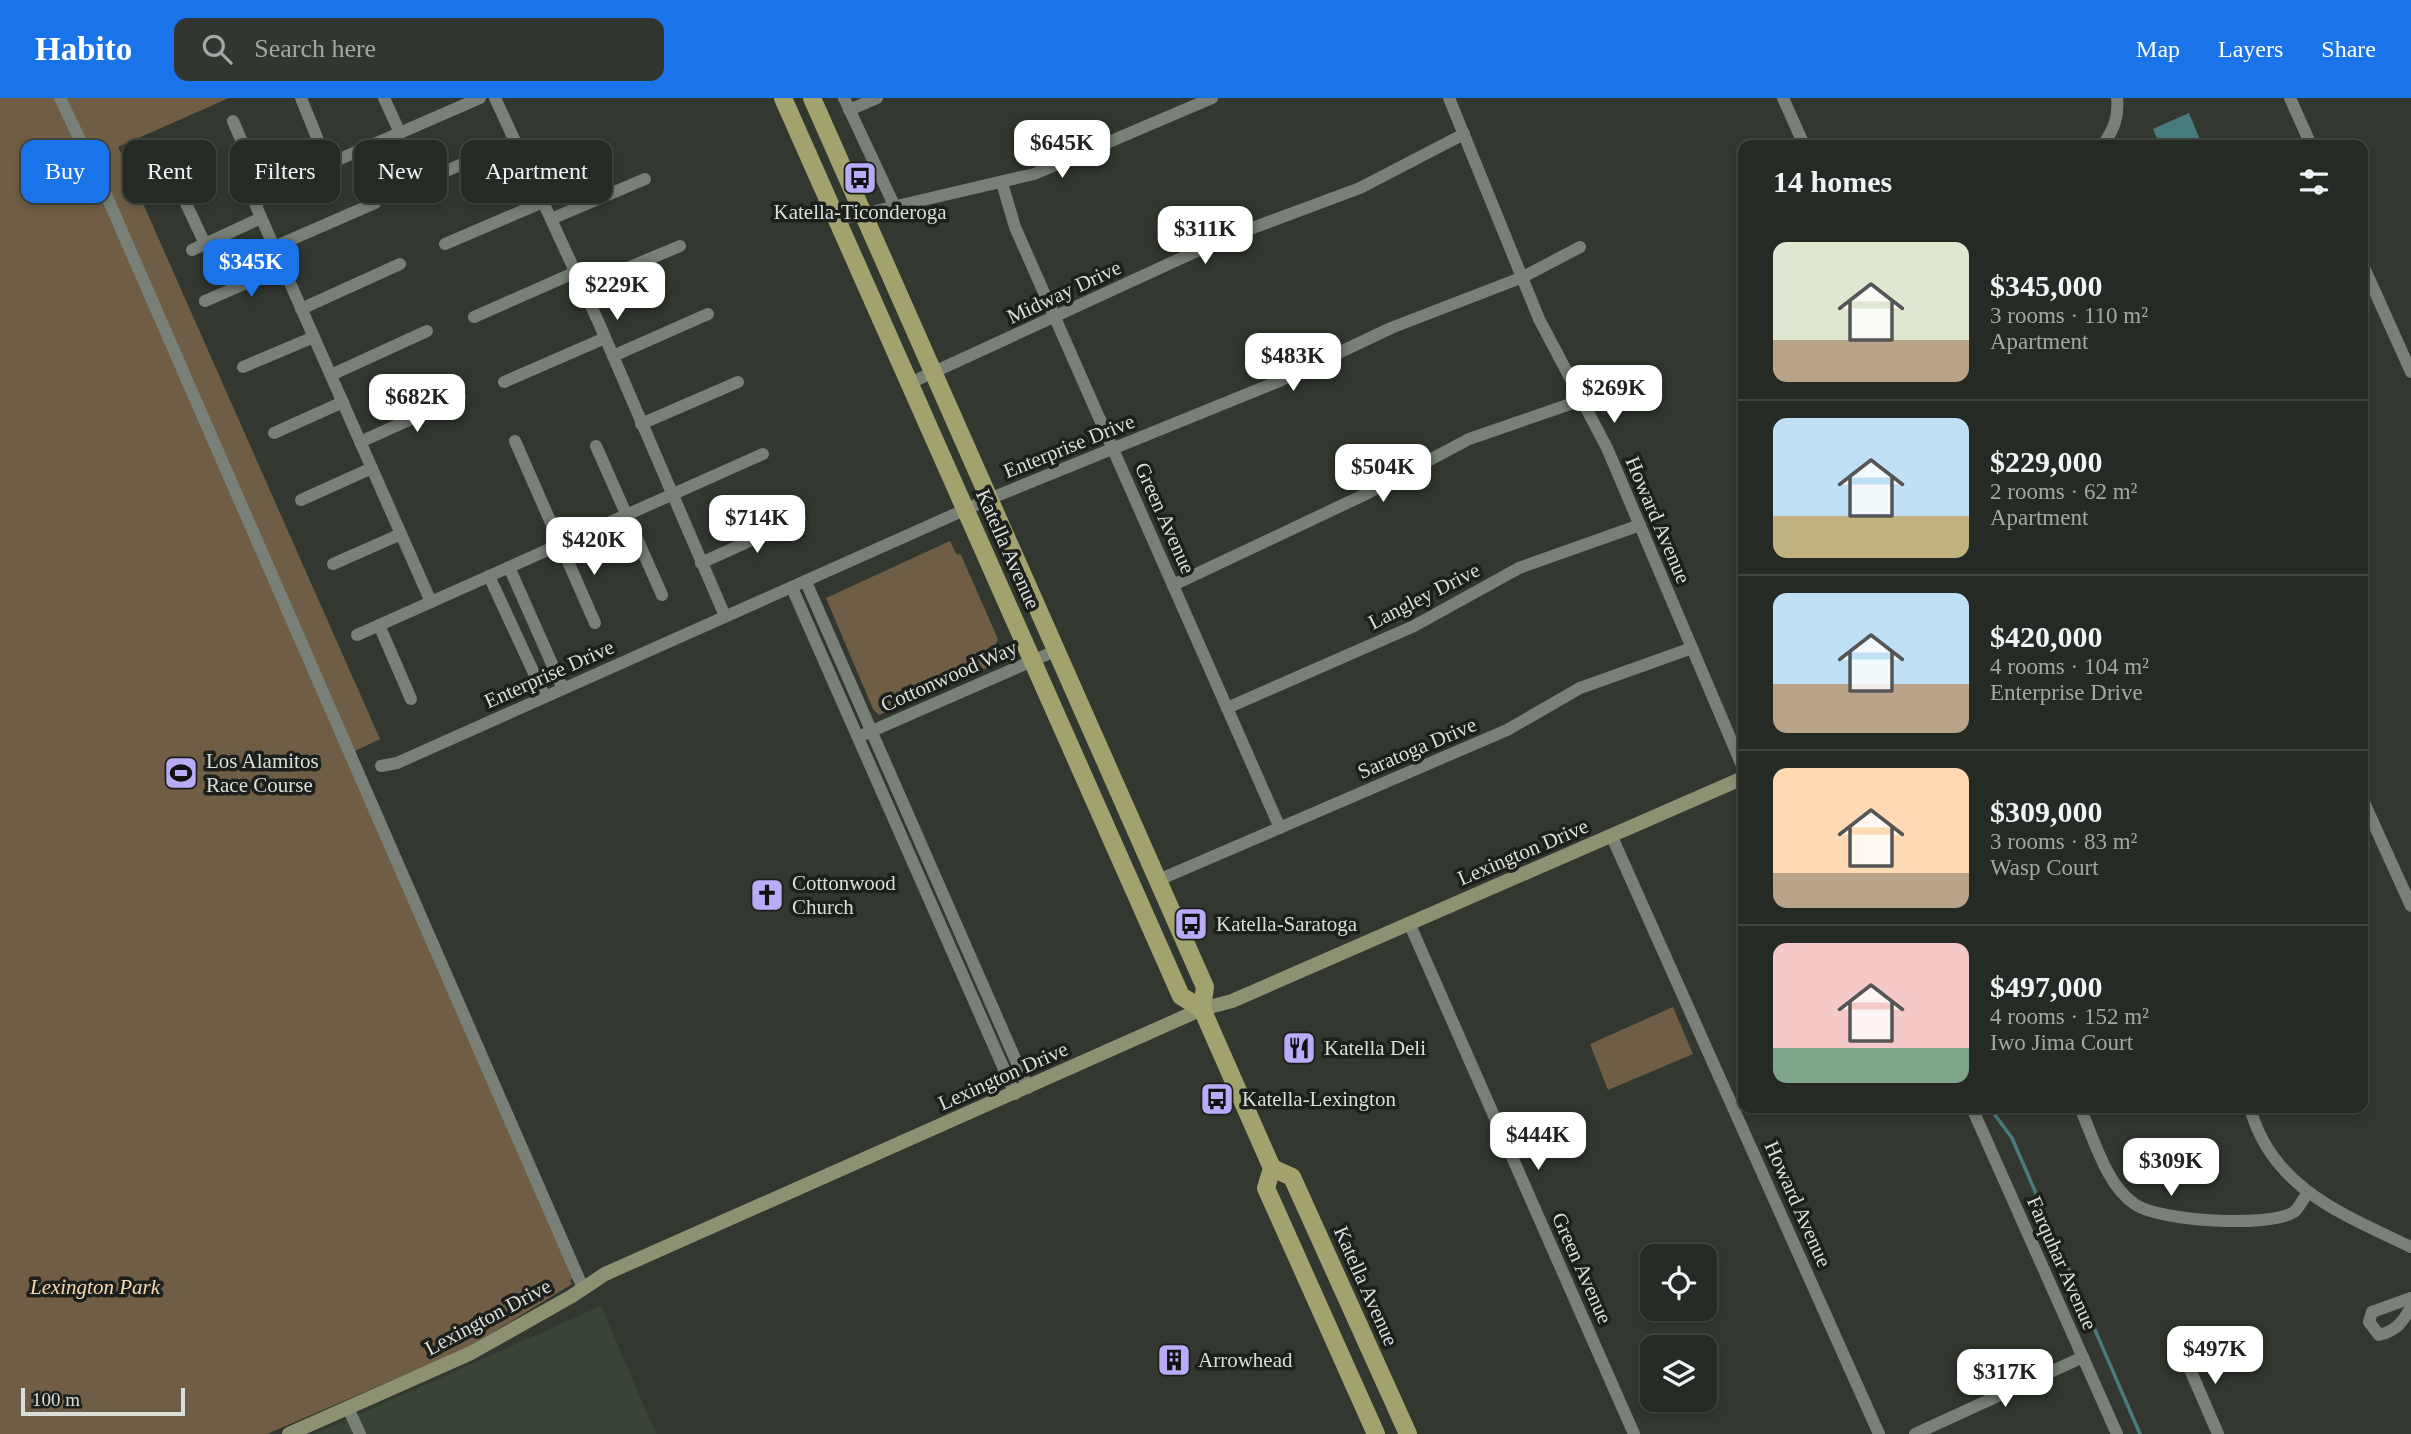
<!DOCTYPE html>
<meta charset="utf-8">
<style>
body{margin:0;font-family:"Times New Roman",serif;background:#323631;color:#f1f3f6;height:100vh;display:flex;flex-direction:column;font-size:26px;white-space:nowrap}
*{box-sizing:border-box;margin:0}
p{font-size:23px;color:#a4a7a6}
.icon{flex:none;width:38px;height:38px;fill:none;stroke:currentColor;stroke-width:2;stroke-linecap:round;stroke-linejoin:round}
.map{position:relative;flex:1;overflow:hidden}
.panel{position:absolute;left:1738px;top:42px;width:630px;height:973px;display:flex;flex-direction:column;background:#262a24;border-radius:14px;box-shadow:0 4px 10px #0003,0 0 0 2px #424641}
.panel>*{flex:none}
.guide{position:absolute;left:21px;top:42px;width:665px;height:63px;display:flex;gap:14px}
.fabs{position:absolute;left:1640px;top:1146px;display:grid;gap:14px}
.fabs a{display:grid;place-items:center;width:77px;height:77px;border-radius:14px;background:#262a24;box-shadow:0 4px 10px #0003,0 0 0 2px #424641;font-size:35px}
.scale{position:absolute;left:21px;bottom:18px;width:164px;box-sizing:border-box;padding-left:7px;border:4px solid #dbdfda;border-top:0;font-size:19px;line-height:24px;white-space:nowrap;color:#dbdfda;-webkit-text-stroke:5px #1c1f1b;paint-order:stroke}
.price{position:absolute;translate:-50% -60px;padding:0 16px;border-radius:14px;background:#fff;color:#222;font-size:23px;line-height:46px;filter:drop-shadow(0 2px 4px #0008)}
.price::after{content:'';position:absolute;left:50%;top:42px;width:21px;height:16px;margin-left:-10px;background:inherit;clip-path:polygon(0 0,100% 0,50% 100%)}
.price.on{background:#1a73e8;color:#fff}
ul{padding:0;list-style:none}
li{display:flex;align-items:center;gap:21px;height:175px;padding:0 35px}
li+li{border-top:2px solid #424641}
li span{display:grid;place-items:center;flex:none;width:196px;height:140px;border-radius:14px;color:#555}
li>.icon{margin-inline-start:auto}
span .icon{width:84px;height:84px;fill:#fffc;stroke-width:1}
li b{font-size:30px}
h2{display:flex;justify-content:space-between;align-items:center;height:84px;padding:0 35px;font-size:30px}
.tag{padding:0 24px;border-radius:14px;background:#262a24;box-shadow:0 4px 10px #0003,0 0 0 2px #424641;font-size:24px;line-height:63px}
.tag.on{background:#1a73e8;color:#fff}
header{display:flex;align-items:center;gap:42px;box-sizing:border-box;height:98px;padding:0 35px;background:#1a73e8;color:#fff}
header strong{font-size:33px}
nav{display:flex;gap:38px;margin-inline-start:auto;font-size:24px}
.search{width:490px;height:63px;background:#323631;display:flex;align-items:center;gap:18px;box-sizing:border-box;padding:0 24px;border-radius:14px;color:#a4a7a6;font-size:26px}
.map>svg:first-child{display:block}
.built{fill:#394436}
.green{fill:#6f5e45}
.water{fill:#497c7f}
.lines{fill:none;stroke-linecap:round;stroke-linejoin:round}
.stream{stroke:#497c7f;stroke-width:3.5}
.street{stroke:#798077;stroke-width:12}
.secondary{stroke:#8d9172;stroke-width:14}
.primary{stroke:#a1a26d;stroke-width:18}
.labels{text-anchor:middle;stroke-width:7;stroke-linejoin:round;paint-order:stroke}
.poi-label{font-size:21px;fill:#dbdfda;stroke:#1c1f1b;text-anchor:start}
.street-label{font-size:21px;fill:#dbdfda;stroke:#1c1f1b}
.park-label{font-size:21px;font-style:italic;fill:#fadbae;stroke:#1c1f1b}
</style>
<header>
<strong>Habito</strong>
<div class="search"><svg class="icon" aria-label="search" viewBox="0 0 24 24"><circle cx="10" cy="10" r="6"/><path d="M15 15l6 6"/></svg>Search here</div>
<nav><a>Map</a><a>Layers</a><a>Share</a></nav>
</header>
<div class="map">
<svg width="2411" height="1336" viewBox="0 0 2411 1336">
<rect width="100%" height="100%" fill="#323830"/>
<path class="built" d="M601,1208l55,128h-341z"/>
<g class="green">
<path d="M0,0h229l-111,49 262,592 -27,13 229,521 -12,7 2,4 -103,63 -202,87h-267z"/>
<path d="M950,443l6,13 5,1 37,84 -2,5 7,17 -124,54 -6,-6 -47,-111z"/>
<path d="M1673,909l20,47 -85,36 -18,-46z"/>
</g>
<path class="water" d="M2189,15l13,32h-42l-7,-16z"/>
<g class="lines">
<path class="stream" d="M1995,1017l17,23 128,296"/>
<g class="street">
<path d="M60,0l44,92 479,1098"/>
<path d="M301,0l27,67"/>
<path d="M384,0l16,35"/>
<path d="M480,0l-216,94 -8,14 175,396 332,-148"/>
<path d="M495,0l103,223 127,295"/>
<path d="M844,0l50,107"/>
<path d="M1449,0l90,221 68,129 136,320"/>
<path d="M1783,0l21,47"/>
<path d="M2290,0l21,47"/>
<path d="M849,12l28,-12"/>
<path d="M233,23l31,71"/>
<path d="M2103,47c11,-16 16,-28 14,-47"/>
<path d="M161,52l44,94"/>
<path d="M1002,85l13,44 265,601"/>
<path d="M414,87l101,-44"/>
<path d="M551,121l94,-40"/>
<path d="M837,122l197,-46 178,-76"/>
<path d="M445,146l98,-42"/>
<path d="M274,149l101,-44"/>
<path d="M192,152l69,-32"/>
<path d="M2362,165l49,109"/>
<path d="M582,189l98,-41"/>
<path d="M205,203l78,-34"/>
<path d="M301,211l99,-45"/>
<path d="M474,219l102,-45"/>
<path d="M613,258l95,-42"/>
<path d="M243,269l71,-30"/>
<path d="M331,277l96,-44"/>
<path d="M504,284l101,-44"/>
<path d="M910,285l313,-144 137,-51 104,-54"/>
<path d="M641,326l97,-42"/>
<path d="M274,335l69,-31"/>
<path d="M515,343l80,182"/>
<path d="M360,344l100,-45"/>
<path d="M596,348l66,149"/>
<path d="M301,402l71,-32"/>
<path d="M701,465l99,-45"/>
<path d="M333,466l68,-30"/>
<path d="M509,469l54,122"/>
<path d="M489,478l56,121"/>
<path d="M806,484l222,506"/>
<path d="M1173,487l193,-91 103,-55 113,-39"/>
<path d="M792,490l223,506"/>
<path d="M379,527l32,74"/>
<path d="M357,537l74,-33"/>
<path d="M1227,610l187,-82 105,-58 121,-43"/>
<path d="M865,636l190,-83"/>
<path d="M381,668l16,-3 592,-264 288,-117 114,-54 132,-51 57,-30"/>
<path d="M2362,700l49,108"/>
<path d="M1612,739l267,597"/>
<path d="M1156,783l351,-151 73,-42 112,-40"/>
<path d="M1410,827l224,509"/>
<path d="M1972,1010l145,326"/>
<path d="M2080,1010c14,30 26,78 56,97 25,16 132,23 158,7 5,-4 9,-13 13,-18"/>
<path d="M2250,1010c22,80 92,106 161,139"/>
<path d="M2411,1200l-39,14 -3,10 10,13c17,-4 24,-13 32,-28"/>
<path d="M2182,1253l36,83"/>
<path d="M348,1310l12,26"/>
<path d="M1915,1336l168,-77"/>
</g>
<path class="secondary" d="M289,1336l182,-81 101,-57 33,-22 597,-265 30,-8 511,-223"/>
<g class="primary">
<path d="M783,0l398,898 21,13"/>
<path d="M812,0l393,889 -3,22 70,159 -6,20 110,246"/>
<path d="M1272,1070l20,9 116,257"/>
</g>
</g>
<defs>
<symbol id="bus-square" viewBox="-11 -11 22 22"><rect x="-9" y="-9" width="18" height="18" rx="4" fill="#b9abf7" stroke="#1c1f1b"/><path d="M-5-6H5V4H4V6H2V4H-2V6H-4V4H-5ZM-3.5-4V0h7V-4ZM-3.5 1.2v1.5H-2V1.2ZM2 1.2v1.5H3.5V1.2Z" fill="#111"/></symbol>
<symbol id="stadium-square" viewBox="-11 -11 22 22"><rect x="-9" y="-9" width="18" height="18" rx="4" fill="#b9abf7" stroke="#1c1f1b"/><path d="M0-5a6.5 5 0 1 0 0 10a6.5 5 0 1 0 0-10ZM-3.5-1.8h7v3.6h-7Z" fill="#111"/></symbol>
<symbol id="church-square" viewBox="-11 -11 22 22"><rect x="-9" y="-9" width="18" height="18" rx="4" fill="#b9abf7" stroke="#1c1f1b"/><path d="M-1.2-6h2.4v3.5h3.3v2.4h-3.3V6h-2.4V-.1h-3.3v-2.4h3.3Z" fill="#111"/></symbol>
<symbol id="restaurant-square" viewBox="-11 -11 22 22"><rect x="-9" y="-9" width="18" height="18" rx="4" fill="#b9abf7" stroke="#1c1f1b"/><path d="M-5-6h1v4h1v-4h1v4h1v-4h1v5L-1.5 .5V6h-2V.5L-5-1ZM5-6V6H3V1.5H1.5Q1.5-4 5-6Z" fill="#111"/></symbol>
<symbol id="building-square" viewBox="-11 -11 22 22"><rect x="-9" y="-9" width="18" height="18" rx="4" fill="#b9abf7" stroke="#1c1f1b"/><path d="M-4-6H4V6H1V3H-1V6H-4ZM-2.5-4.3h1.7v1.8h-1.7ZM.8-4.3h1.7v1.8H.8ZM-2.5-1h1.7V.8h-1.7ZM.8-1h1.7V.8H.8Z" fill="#111"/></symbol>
</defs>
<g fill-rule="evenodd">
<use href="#bus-square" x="841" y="61" width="38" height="38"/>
<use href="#stadium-square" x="162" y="656" width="38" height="38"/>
<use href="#church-square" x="748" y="778" width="38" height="38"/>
<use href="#bus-square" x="1172" y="807" width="38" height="38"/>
<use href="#restaurant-square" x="1280" y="931" width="38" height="38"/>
<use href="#bus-square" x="1198" y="982" width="38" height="38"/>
<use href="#building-square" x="1155" y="1243" width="38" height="38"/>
</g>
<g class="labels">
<g class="poi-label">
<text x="860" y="121" text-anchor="middle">Katella-Ticonderoga</text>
<text x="206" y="670">Los Alamitos<tspan x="206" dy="24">Race Course</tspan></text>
<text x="792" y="792">Cottonwood<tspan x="792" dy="24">Church</tspan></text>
<text x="1216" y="833">Katella-Saratoga</text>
<text x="1324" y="957">Katella Deli</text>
<text x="1242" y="1008">Katella-Lexington</text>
<text x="1198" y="1269">Arrowhead</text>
</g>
<g class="street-label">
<text transform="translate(1064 194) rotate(-25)" y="7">Midway Drive</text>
<text transform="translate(1069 348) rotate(-22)" y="7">Enterprise Drive</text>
<text transform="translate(1165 420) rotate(66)" y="7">Green Avenue</text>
<text transform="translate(1658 422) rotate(67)" y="7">Howard Avenue</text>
<text transform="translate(1008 451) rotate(66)" y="7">Katella Avenue</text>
<text transform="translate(1424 498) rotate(-27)" y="7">Langley Drive</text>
<text transform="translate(549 576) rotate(-24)" y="7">Enterprise Drive</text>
<text transform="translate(949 578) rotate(-24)" y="7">Cottonwood Way</text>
<text transform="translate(1417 650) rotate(-23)" y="7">Saratoga Drive</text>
<text transform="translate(1523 754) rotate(-23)" y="7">Lexington Drive</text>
<text transform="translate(1003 978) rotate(-24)" y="7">Lexington Drive</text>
<text transform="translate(1798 1106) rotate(66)" y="7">Howard Avenue</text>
<text transform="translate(2062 1165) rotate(66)" y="7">Farquhar Avenue</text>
<text transform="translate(1582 1170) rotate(66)" y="7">Green Avenue</text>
<text transform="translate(1366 1188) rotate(66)" y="7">Katella Avenue</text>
<text transform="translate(488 1219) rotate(-28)" y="7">Lexington Drive</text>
</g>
<g class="park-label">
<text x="95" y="1196">Lexington Park</text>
</g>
</g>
</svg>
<div class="fabs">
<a><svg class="icon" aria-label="locate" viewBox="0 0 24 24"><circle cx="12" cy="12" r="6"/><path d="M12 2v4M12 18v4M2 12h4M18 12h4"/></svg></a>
<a><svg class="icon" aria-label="layers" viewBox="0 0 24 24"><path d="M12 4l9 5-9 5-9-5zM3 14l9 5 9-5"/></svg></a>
</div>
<div class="scale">100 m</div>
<b class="price" style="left:1062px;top:82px">$645K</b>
<b class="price" style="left:1205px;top:168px">$311K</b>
<b class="price on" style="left:251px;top:201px">$345K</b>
<b class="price" style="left:617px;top:224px">$229K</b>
<b class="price" style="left:1293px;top:295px">$483K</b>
<b class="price" style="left:1614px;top:327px">$269K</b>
<b class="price" style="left:417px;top:336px">$682K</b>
<b class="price" style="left:1383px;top:406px">$504K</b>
<b class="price" style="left:757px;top:457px">$714K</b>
<b class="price" style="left:594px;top:479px">$420K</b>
<b class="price" style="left:1538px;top:1074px">$444K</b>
<b class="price" style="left:2171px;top:1100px">$309K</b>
<b class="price" style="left:2215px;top:1288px">$497K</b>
<b class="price" style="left:2005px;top:1311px">$317K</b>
<div class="guide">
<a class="tag on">Buy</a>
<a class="tag">Rent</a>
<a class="tag">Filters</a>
<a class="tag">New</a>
<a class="tag">Apartment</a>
</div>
<section class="panel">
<h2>14 homes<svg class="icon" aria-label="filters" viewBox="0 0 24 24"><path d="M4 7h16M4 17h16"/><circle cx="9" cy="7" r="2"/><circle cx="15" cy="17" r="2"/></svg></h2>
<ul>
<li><span style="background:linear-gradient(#dfe7d0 70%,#b9a48a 0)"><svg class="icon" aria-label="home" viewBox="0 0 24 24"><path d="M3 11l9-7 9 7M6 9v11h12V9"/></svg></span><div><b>$345,000</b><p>3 rooms · 110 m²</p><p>Apartment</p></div></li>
<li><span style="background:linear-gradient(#bfe0f5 70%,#c2b280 0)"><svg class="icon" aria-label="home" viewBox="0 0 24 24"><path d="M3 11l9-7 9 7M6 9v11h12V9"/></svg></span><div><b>$229,000</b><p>2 rooms · 62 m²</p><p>Apartment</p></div></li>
<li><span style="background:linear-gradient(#bfe0f5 65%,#b9a48a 0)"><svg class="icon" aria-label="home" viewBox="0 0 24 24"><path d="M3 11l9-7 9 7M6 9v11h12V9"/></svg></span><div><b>$420,000</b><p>4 rooms · 104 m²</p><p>Enterprise Drive</p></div></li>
<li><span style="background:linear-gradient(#ffd9b3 75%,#b9a48a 0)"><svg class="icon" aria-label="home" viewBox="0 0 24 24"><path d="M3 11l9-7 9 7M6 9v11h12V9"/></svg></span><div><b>$309,000</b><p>3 rooms · 83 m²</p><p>Wasp Court</p></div></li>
<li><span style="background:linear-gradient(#f6c9c9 75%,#7fa58c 0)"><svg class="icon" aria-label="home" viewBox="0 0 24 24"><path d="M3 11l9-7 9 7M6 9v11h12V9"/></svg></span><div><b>$497,000</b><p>4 rooms · 152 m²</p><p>Iwo Jima Court</p></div></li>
</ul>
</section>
</div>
